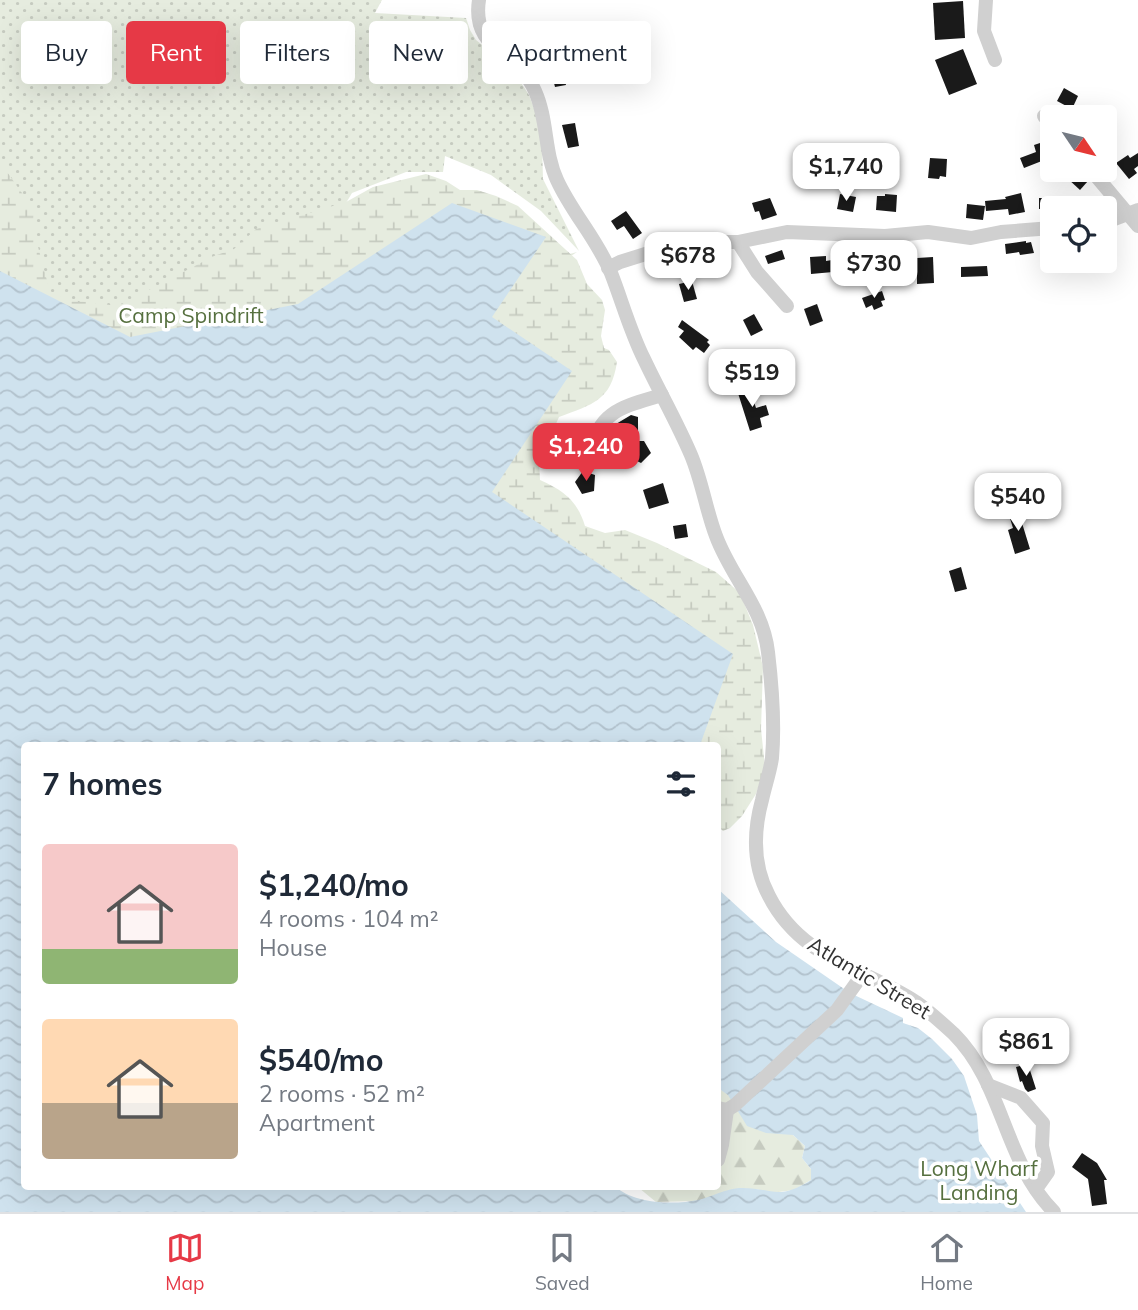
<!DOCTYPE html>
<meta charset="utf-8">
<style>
body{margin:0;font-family:Mulish,sans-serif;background:#f6f6f7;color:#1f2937;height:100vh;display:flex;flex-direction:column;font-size:26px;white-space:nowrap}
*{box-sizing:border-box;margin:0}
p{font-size:23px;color:#747a83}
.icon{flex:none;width:38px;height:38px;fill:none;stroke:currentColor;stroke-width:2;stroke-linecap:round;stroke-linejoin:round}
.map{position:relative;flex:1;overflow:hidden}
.drawer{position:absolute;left:21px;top:742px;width:700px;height:448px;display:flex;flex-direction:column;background:#fff;border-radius:7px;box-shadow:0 7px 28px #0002}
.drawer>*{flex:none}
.hud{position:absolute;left:21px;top:21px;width:700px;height:63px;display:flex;gap:14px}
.needle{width:46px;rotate:125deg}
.buttons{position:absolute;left:1040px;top:105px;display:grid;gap:14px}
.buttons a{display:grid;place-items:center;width:77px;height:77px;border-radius:7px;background:#fff;box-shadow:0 7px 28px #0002;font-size:35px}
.price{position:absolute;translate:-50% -60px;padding:0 16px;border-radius:14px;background:#fff;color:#222;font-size:23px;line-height:46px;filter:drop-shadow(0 2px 4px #0008)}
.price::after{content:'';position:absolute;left:50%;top:42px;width:21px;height:16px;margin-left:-10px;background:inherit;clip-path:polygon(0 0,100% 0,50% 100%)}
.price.on{background:#e63946;color:#fff}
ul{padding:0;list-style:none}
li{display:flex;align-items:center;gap:21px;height:175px;padding:0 21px}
li span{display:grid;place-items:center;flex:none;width:196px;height:140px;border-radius:7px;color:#555}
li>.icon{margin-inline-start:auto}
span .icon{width:84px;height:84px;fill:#fffc;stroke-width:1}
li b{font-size:30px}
h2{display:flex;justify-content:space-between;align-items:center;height:84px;padding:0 21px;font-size:30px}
.pill{padding:0 24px;border-radius:7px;background:#fff;box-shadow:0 7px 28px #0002;font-size:24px;line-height:63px}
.pill.on{background:#e63946;color:#fff}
.dock{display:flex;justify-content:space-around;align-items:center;height:98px;border-top:2px solid #e0e1e3;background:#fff;font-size:19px;color:#747a83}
.dock a{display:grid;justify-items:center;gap:4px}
.dock .on{color:#e63946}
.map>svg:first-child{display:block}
.grass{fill:url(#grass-dots)}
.forest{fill:url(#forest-firs)}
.wetland{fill:url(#wetland-marsh)}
.water{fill:url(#water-waves)}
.building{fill:#1a1a1a}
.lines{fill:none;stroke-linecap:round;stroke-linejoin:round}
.minor{stroke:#d0d0d0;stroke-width:14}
.labels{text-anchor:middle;stroke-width:7;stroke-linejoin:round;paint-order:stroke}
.park-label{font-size:21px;fill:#56703f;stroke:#fff}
.street-label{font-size:21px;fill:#333;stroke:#fff}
</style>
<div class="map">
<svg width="1138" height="1212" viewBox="0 0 1138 1212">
<defs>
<pattern id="grass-dots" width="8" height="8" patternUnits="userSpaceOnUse" patternTransform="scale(1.75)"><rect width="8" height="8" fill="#e6ecdf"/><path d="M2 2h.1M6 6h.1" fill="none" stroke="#c6cbc0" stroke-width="1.8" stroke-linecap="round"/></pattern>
<pattern id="forest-firs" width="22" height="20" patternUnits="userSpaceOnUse" patternTransform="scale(1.75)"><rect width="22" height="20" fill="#e6ecdf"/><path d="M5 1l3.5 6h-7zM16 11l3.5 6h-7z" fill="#c6cbc0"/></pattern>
<pattern id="wetland-marsh" width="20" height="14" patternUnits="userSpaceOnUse" patternTransform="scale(1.75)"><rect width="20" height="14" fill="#e6ecdf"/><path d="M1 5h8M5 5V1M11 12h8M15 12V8" fill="none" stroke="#c6cbc0"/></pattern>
<pattern id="water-waves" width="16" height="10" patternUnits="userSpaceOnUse" patternTransform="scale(1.75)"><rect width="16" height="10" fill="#cfe2ee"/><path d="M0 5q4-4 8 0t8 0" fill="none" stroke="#b2c2cd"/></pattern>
</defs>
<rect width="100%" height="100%" fill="#fff"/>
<path class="grass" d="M0,0h382l-7,13 91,5 4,12 6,10 36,29 17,26 6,16 7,32 1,36 36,72 -38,-40 -50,-36 -46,-19 -2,16h-37l-54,21 -6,10 209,55 22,-6 -18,12 -559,222z"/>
<path class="forest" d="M718,1088l75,47 12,11 -3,12 9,11v11l-17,10 -22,3 -16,-4 -61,12 -39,1 -17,-14 3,-2h76z"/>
<path class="wetland" d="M0,162l34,48 3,33 13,49 21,8 47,6 96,-50 20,-7 22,-20 90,-27 27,-15 53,-13 20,7 14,9h17l19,6 22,10 59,54 10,24 15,16 3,10 -4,26 3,12 5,2 8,12c-6,39 -24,42 -58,55l-20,45 1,18c24,11 37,20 45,46l20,7 20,-3 32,13 59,29 24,21 13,32 10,42 -2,62 4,38 -9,27 -14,22 -12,12 -7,3 -5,-5v-80h-694v440l-24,26z"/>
<path class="water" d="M452,203l94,34 -54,80 80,54 -80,121 241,162 -33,91 -676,1v440h591c18,18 59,19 83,14 13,-3 27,-11 41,-12 34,-1 37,14 72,-8v-11l-9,-11 3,-12 -12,-11 -27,-2 -19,-7 -19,-31 -10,-7v-199l58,53 74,51 53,25v5l15,5 14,11 20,20 12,17 13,39 2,26 47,71h-1026v-941l130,66 168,-33z"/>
<g class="building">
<path d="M963,1l2,37 -30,2 -2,-37z"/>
<path d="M249,40l10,8 -8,11 -11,-9z"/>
<path d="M963,49l14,35 -28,11 -14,-35z"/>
<path d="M556,61l5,1 5,23 -11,2 -3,-12 -5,1 -2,-12z"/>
<path d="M1064,88l14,8 -6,13 -15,-8z"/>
<path d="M575,123l4,23 -11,2 -6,-23z"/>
<path d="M1052,139v18l-28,11 -4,-10 16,-6 -2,-7z"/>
<path d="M1138,153v13l-4,3 3,4 -8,6 -13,-16 12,-8 2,3z"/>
<path d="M930,158l17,1 -1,18 -6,-1 -1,3 -11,-1z"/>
<path d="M1074,170l14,11 -8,9 -13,-12z"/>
<path d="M1021,193l4,19 -16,3 -1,-6 -22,2 -1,-10 21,-2 -1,-2z"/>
<path d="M840,194l16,3 -3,15 -16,-3z"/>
<path d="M885,194l12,1 -1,17 -20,-2 1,-14h8z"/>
<path d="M770,198l7,17 -15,5 -3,-9 -4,1 -3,-9z"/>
<path d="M1039,198h16v10l-16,1z"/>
<path d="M967,204l18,2 -2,14 -17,-2z"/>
<path d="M626,211l16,22 -9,6 -9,-13 -7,4 -6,-9z"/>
<path d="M1026,241v2l5,-1 3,11 -14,2 -1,-3 -13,2 -1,-10z"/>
<path d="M895,245l7,23 -10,3 -4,-15 -3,1 -2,-9z"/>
<path d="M782,250l3,9 -17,5 -3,-8z"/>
<path d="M826,256v5l6,-1 1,12 -22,2 -1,-17z"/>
<path d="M933,257l1,26 -17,1v-26z"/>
<path d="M987,266l1,10 -27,1v-10z"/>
<path d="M692,281l5,18 -13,3 -5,-18z"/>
<path d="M882,291l3,9 -4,1 2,5 -9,4 -2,-5 -6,3 -4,-10z"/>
<path d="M817,304l6,17 -13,5 -6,-17z"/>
<path d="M754,314l9,16 -12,6 -8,-16z"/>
<path d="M682,320l27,20 -2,2 3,3 -6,8 -8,-6 -3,3 -14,-13 5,-6 -6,-4z"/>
<path d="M749,386l7,22 10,-3 3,10 -9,3 2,9 -12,4 -13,-41z"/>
<path d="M631,415l7,2v24h6l7,12 -10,10 -12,-6 3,-13 -16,-20z"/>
<path d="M581,425l5,9 -10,13 -11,-6 1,-12z"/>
<path d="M583,471l12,4 -1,16 -12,3 -7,-12z"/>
<path d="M663,483l6,20 -20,6 -6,-19z"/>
<path d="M1018,510l12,39 -15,5 -7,-24 5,-2 -5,-16z"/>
<path d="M686,524l2,13 -13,2 -2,-13z"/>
<path d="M961,567l6,22 -12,3 -6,-21z"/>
<path d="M1028,1064l8,25 -8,3 -3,-3 -3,-8 -2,1 -4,-15z"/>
<path d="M1082,1153l15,10 10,17h-3l3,24 -15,2 -4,-27 -16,-12z"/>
</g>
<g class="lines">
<g class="minor">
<path d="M479,0c-8,51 39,52 56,91 13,29 9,61 22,89 15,33 40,59 54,93 11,28 19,58 33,86 15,32 33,63 47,96 11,26 15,55 25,81 15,41 47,71 52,116 4,34 7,72 4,106 -2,14 -7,28 -10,42 -9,33 -9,66 7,96 32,63 93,71 147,106 13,9 26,21 38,32 50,50 49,126 100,178"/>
<path d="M986,0l-2,31 11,29"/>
<path d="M1044,116l8,9"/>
<path d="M1091,170l47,56"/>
<path d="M1104,223l34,-13"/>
<path d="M738,242l19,30 30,34"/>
<path d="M608,268l12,-6 51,-16 19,-4h48l49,-10 98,4 43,-4 43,6 30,-6 51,-4"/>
<path d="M591,454c6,-44 35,-48 71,-59"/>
<path d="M988,1085l33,13 22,25 -1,23 6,26 -12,17"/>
<path d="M718,1108l9,2 8,-5 102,-95 25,-35"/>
<path d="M718,1160l4,-15 5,-35"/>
</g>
</g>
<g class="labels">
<g class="park-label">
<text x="191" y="323">Camp Spindrift</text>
<text x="979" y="1176">Long Wharf<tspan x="979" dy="24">Landing</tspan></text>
</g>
<g class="street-label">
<text transform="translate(869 978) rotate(31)" y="7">Atlantic Street</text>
</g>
</g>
</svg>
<div class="buttons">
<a><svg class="needle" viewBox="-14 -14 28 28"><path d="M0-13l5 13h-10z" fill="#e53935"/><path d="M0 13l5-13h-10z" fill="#747a83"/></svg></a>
<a><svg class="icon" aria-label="locate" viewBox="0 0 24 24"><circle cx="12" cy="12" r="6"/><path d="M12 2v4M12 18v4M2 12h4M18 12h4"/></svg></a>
</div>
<b class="price" style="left:846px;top:203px">$1,740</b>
<b class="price" style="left:688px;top:292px">$678</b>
<b class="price" style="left:874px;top:300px">$730</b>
<b class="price" style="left:752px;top:409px">$519</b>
<b class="price on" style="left:586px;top:483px">$1,240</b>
<b class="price" style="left:1018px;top:533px">$540</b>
<b class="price" style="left:1026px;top:1078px">$861</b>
<div class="hud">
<a class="pill">Buy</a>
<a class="pill on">Rent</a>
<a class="pill">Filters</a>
<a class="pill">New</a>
<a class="pill">Apartment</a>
</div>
<section class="drawer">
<h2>7 homes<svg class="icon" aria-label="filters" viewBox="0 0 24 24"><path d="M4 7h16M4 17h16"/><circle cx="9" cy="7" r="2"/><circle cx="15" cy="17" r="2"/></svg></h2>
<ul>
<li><span style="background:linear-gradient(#f6c9c9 75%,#8fb573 0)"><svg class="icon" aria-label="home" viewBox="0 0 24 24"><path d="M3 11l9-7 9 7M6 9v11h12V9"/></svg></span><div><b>$1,240/mo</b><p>4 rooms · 104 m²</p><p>House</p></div></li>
<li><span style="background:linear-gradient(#ffd9b3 60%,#b9a48a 0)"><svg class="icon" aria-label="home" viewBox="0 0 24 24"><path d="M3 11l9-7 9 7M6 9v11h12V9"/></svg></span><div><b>$540/mo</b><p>2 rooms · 52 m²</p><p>Apartment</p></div></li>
</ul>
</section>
</div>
<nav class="dock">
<a class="on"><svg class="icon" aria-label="map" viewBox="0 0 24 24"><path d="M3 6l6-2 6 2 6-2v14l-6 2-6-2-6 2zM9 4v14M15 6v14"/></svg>Map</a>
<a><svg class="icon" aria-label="saved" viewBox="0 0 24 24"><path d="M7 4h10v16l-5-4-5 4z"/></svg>Saved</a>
<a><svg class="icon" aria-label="home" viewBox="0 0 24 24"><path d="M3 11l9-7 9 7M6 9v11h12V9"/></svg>Home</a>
</nav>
